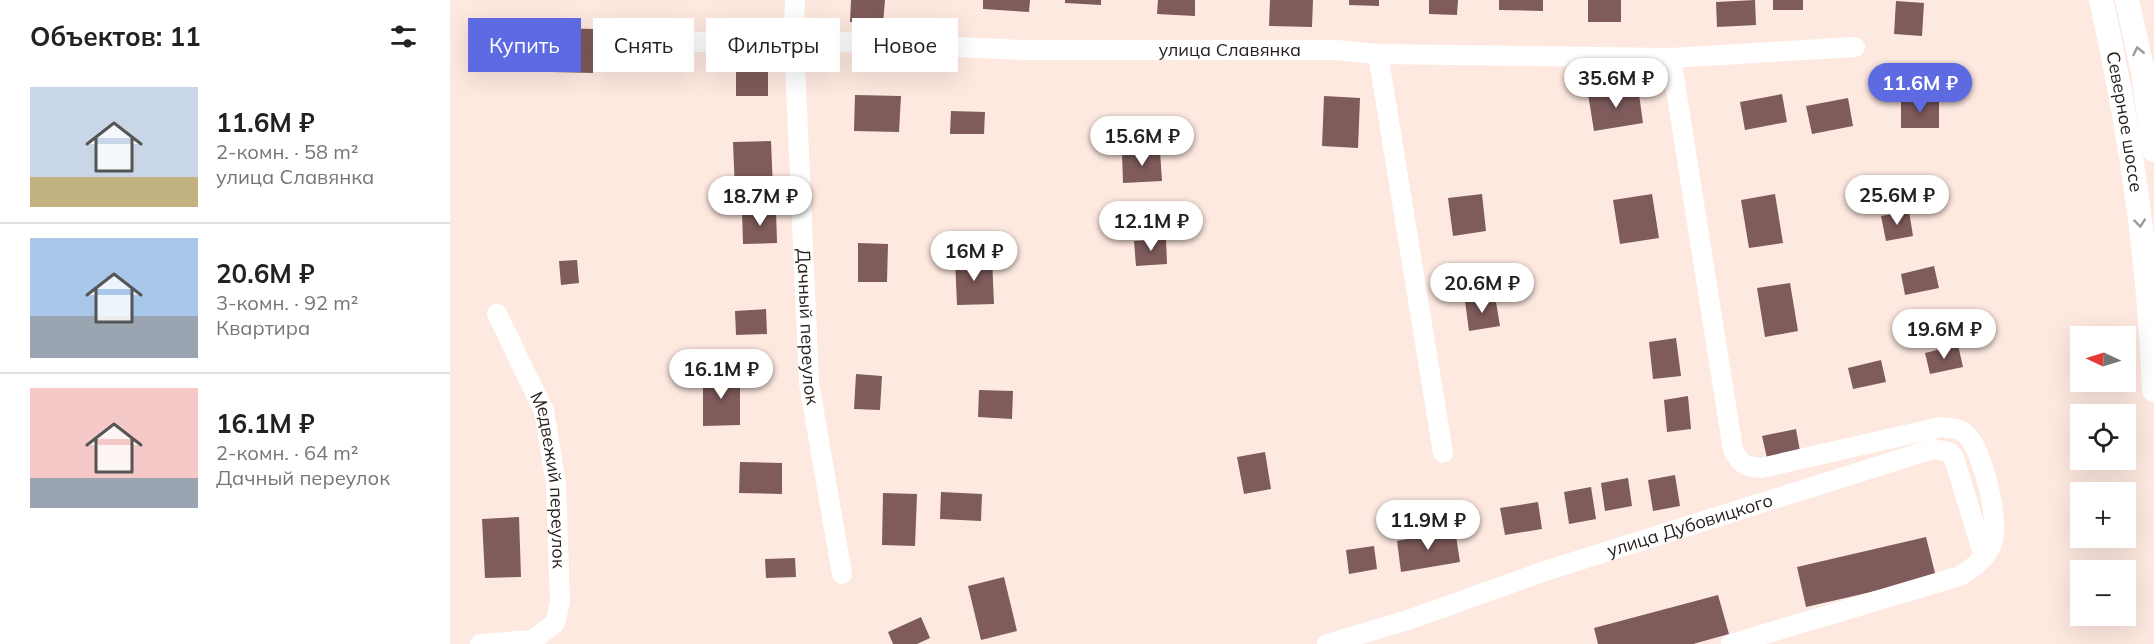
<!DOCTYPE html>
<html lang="ru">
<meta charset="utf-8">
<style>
body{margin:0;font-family:Mulish,sans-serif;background:#f6f6f6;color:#222;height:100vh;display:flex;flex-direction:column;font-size:22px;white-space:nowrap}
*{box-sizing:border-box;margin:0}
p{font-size:20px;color:#767676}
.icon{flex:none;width:33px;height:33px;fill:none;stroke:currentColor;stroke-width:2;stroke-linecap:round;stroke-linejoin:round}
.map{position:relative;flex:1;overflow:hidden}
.side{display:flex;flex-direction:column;background:#fff;width:450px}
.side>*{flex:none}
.banner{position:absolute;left:18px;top:18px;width:570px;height:54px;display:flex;gap:12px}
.needle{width:39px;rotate:274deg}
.tools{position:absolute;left:1620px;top:326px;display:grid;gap:12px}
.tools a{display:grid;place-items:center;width:66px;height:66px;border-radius:0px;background:#fff;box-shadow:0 6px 24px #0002;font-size:30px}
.price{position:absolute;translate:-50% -51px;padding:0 14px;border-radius:21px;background:#fff;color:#222;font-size:20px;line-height:39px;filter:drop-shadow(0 2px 3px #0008)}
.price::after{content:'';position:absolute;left:50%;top:36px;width:18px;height:14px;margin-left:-9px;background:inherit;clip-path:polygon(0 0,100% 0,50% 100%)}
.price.active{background:#5d6ae2;color:#fff}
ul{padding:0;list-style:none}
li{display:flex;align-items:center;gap:18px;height:150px;padding:0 30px}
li+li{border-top:2px solid #e0e0e0}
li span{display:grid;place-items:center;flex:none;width:168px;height:120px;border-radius:0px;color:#555}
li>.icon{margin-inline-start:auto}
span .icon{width:72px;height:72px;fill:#fffc;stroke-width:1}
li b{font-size:26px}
h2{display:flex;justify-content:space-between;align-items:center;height:72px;padding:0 30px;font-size:26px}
.chip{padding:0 21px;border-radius:0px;background:#fff;box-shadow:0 6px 24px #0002;font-size:21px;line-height:54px}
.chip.active{background:#5d6ae2;color:#fff}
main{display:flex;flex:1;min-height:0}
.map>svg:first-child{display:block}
.building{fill:#7f5b5b}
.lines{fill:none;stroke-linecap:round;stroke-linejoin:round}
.minor{stroke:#fff;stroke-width:20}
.major{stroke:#fff;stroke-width:24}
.oneway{stroke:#9f9b9a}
.labels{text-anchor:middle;stroke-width:6;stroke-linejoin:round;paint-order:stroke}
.street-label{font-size:18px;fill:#29211e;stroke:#fee9e0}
</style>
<main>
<section class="side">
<h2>Объектов: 11<svg class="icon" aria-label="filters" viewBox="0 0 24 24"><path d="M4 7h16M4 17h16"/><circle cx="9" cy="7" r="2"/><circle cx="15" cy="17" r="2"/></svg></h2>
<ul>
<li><span style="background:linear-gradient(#c9d6e8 75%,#c2b280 0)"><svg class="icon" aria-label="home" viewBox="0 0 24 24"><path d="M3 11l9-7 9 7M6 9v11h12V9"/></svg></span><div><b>11.6M ₽</b><p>2-комн. · 58 m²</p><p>улица Славянка</p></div></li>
<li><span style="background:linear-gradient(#a9c7e8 65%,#9aa5b1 0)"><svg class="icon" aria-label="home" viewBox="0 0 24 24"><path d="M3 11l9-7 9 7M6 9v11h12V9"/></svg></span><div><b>20.6M ₽</b><p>3-комн. · 92 m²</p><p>Квартира</p></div></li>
<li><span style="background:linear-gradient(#f6c9c9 75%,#9aa5b1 0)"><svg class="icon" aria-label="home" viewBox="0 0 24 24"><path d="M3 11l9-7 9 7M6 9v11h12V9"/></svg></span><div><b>16.1M ₽</b><p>2-комн. · 64 m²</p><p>Дачный переулок</p></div></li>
</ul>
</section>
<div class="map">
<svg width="1704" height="644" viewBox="0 0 1704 644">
<rect width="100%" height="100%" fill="#fee9e0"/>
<g class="building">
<path d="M401,0h34l-2,24 -33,-2z"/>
<path d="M533,0h47l-1,12 -46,-3z"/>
<path d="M615,0h36v5l-36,-2z"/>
<path d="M708,0h37v16l-38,-2z"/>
<path d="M820,0h43l-1,27 -43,-1z"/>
<path d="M899,0h30v6l-30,-1z"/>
<path d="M979,0h29l-1,15 -28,-1z"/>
<path d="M1049,0h44v11l-44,-1z"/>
<rect x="1138" y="0" width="33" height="22"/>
<path d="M1305,0l1,25 -39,2 -1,-25z"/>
<rect x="1323" y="0" width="30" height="10"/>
<path d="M1446,1l28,2 -2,33 -28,-2z"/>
<path d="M104,28l40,1 -1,44 -41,-1z"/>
<path d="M318,71v25h-32v-24z"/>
<path d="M1188,87l5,36 -49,8 -6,-37z"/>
<path d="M1332,94l5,28 -42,8 -5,-28z"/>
<path d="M405,95l46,1 -2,36 -45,-1z"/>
<path d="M874,96l36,2 -2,50 -36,-2z"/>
<path d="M1398,98l5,28 -41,8 -6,-28z"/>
<path d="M1489,100v28h-38v-27z"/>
<path d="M501,111l34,1 -1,22h-34z"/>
<path d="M321,141l2,48 -38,2 -2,-49z"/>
<path d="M710,151l2,30 -39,2 -1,-30z"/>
<path d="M1032,194l4,37 -33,5 -5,-38z"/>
<path d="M1202,194l7,44 -39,6 -7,-44z"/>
<path d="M1325,194l8,49 -34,5 -8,-48z"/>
<path d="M326,210l1,33 -34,1 -1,-33z"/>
<path d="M1459,211l4,25 -27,5 -5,-25z"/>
<path d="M716,239l1,25 -31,2 -2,-25z"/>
<path d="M408,243l30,1 -1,38h-29z"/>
<path d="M542,258l2,46 -37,1 -2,-46z"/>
<path d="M127,260l2,23 -18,2 -2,-24z"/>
<path d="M1484,266l5,22 -34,7 -4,-21z"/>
<path d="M1340,283l8,48 -33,6 -8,-49z"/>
<path d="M1045,296l5,30 -31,5 -4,-30z"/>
<path d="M316,309l1,25 -31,1 -1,-24z"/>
<path d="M1498,310l5,22 -33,7 -5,-21z"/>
<path d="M1226,338l5,38 -28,3 -4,-37z"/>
<path d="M1508,345l5,22 -33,7 -5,-21z"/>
<path d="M1431,360l5,22 -33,7 -5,-21z"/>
<path d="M253,374h37v51l-37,1z"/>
<path d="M406,374l26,2 -2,34 -26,-1z"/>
<path d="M529,390l34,1 -1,28 -34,-2z"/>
<path d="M1238,396l3,33 -24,3 -3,-32z"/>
<path d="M1346,429l4,22 -33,7 -5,-22z"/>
<path d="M815,452l6,37 -27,5 -7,-37z"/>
<path d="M290,462l42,1v31l-43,-1z"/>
<path d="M1225,475l5,31 -27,5 -5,-31z"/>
<path d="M1178,478l4,28 -27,5 -4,-28z"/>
<path d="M1141,487l5,32 -27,5 -5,-32z"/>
<path d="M491,492l41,2 -1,27 -41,-2z"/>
<path d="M433,493l34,1 -2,52 -33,-1z"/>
<path d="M1088,502l4,27 -37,6 -5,-27z"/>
<path d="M69,517l2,60 -36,1 -3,-59z"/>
<path d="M1005,530l5,32 -59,10 -4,-31z"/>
<path d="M1476,537l10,40 -130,30 -9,-40z"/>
<path d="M924,546l3,23 -28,5 -3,-24z"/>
<path d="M345,558l1,19 -30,1 -1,-19z"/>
<path d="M554,577l13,54 -36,9 -13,-54z"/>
<path d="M1268,595l11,39 -36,10h-95l-4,-16z"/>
<path d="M471,617l9,21 -13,6h-24l-5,-12z"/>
</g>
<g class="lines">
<g class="minor">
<path id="s1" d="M345,0l-1,40 15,343 33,191"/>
<path id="s2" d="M154,44l190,-4 230,10h312l42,4 293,4 184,-11"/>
<path d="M928,54l65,399"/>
<path d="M1221,58l62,392c7,14 13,17 28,18l180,-41c9,1 19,1 26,8 16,18 33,85 25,108 -5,15 -19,25 -32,33l-229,68"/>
<path id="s3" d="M47,314l47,97 12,73 4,118 -5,21 -22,17 2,4"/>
<path d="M30,644l53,-4"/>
<path id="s4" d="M877,644l81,-24 137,-49 388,-122 16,3 5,6 30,99"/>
</g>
<g class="major">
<path id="s5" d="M1651,0c29,128 48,259 53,390"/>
<path d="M1677,0l16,72 11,78"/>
</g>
</g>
<defs><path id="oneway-chevron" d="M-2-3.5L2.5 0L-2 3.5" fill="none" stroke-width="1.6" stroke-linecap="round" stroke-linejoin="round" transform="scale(1.5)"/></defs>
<g class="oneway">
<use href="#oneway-chevron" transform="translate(1688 51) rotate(-103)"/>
<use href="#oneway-chevron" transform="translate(1690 223) rotate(84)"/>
</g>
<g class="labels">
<g class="street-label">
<text dy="6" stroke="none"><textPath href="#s2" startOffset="626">улица Славянка</textPath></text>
<text dy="6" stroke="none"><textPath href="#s5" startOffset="124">Северное шоссе</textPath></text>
<text dy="6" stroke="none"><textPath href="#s1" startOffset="327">Дачный переулок</textPath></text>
<text dy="6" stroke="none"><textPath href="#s3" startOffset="177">Медвежий переулок</textPath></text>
<text dy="6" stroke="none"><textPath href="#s4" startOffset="382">улица Дубовицкого</textPath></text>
</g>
</g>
</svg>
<div class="tools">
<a><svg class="needle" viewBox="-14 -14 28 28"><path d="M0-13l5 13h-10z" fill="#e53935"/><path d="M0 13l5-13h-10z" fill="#767676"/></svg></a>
<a><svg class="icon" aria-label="locate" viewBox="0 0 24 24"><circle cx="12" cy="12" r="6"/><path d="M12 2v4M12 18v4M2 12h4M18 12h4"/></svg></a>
<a>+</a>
<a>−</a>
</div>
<b class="price" style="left:1166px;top:109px">35.6M ₽</b>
<b class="price active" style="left:1470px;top:114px">11.6M ₽</b>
<b class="price" style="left:692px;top:167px">15.6M ₽</b>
<b class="price" style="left:1447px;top:226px">25.6M ₽</b>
<b class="price" style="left:310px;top:227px">18.7M ₽</b>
<b class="price" style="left:701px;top:252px">12.1M ₽</b>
<b class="price" style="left:524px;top:282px">16M ₽</b>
<b class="price" style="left:1032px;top:314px">20.6M ₽</b>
<b class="price" style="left:1494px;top:360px">19.6M ₽</b>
<b class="price" style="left:271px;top:400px">16.1M ₽</b>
<b class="price" style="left:978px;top:551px">11.9M ₽</b>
<div class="banner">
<a class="chip active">Купить</a>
<a class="chip">Снять</a>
<a class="chip">Фильтры</a>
<a class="chip">Новое</a>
</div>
</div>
</main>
